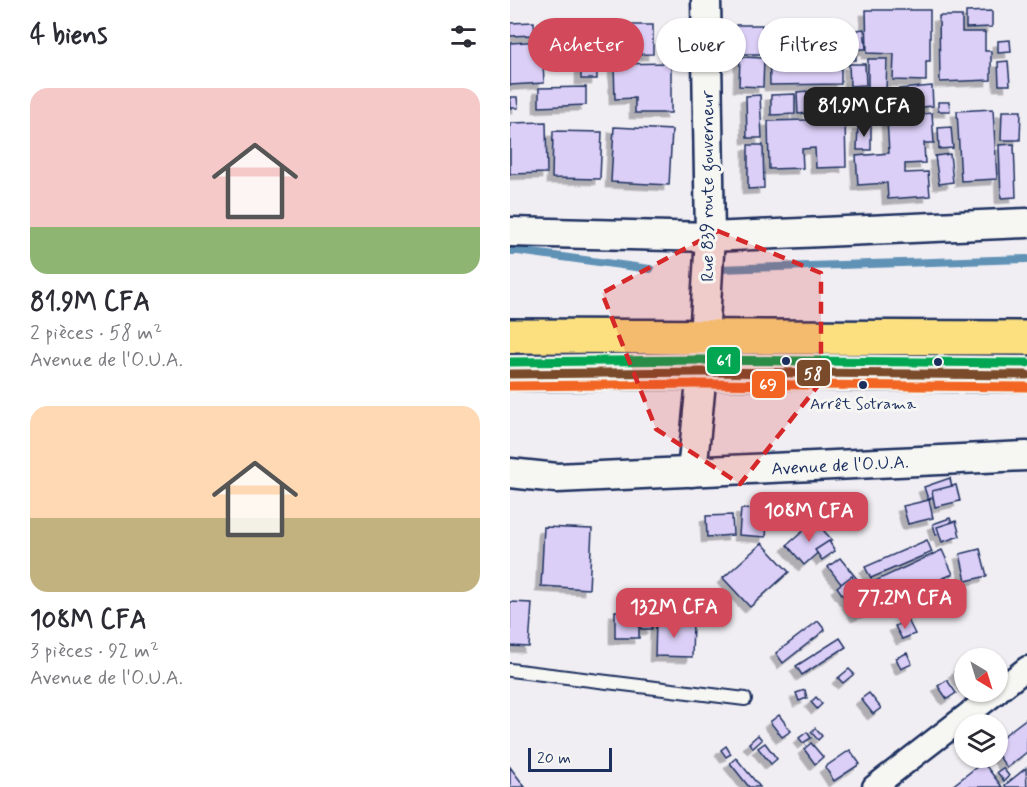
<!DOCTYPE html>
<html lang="fr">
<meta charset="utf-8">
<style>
body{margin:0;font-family:Mynerve,sans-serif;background:#f2f2f3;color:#2b2b33;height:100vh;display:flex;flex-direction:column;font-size:22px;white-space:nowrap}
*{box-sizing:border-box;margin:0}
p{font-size:20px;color:#7c7c81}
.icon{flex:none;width:33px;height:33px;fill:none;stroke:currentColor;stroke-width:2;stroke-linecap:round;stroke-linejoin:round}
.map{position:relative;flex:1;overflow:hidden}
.sheet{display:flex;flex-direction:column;background:#fff;width:510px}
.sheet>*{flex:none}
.banner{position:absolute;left:18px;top:18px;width:408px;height:54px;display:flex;gap:12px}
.needle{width:39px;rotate:142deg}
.fabs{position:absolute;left:444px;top:648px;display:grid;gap:12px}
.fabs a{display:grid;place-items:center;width:54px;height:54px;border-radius:50%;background:#fff;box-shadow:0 2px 4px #0004;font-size:30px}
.scale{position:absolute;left:18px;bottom:15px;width:84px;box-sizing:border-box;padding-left:6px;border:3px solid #1b2f5e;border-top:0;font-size:16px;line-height:21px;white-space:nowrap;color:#1b2f5e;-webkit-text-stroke:4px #f6f6f2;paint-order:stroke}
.price{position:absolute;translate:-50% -51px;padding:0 14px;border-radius:12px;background:#d1495b;color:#fff;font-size:20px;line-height:39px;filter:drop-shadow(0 2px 3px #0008)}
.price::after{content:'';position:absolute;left:50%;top:36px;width:18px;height:14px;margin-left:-9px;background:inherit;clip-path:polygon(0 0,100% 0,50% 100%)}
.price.selected{background:#222;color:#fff}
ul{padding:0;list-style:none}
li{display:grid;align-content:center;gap:12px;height:318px;padding:0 30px}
li span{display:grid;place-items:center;height:186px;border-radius:18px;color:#555}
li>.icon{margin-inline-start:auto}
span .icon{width:108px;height:108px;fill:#fffc;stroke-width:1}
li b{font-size:26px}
h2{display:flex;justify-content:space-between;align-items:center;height:72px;padding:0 30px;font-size:26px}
.tag{padding:0 21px;border-radius:27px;background:#fff;box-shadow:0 2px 4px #0004;font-size:21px;line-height:54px}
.tag.selected{background:#d1495b;color:#fff}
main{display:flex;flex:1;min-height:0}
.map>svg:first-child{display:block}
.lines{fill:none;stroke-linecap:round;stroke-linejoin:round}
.stream{stroke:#6192b6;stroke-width:8}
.building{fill:#dccff7;stroke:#1b2f5e;stroke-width:1.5;filter:url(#shadow)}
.service-casing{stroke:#1b2f5e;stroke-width:16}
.minor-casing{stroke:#1b2f5e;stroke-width:27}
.tertiary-casing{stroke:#1b2f5e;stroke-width:33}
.trunk-casing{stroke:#1b2f5e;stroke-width:38}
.service{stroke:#f6f6f2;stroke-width:12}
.minor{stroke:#f6f6f2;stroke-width:22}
.tertiary{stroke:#f6f6f2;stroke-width:28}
.trunk{stroke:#fce080;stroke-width:33}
.bus-1-casing{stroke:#f6f6f2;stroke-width:14}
.bus-2-casing{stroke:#f6f6f2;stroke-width:14}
.bus-3-casing{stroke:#f6f6f2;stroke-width:14}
.bus-1{stroke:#7a4b2a;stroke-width:9}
.bus-2{stroke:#f26522;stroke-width:9}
.bus-3{stroke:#00a651;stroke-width:9}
.marked{fill:#d62828;fill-opacity:0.2;stroke:#d62828;stroke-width:4.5;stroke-dasharray:12 8;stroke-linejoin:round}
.bus-dot{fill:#1b2f5e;stroke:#f6f6f2;stroke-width:2}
.labels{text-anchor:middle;stroke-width:6;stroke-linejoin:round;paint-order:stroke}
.bus-label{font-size:16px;fill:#1b2f5e;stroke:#f6f6f2}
.street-label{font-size:18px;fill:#1b2f5e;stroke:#f6f6f2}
.line-badge{stroke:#f6f6f2;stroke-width:2}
.badge-label{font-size:16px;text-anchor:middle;font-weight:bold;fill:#fff}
</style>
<main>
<section class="sheet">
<h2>4 biens<svg class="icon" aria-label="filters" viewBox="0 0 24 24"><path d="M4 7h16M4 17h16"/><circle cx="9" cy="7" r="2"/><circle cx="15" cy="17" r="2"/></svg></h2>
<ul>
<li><span style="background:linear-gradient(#f6c9c9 75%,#8fb573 0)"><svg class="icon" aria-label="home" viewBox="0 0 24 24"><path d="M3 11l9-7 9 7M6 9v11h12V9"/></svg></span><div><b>81.9M CFA</b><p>2 pièces · 58 m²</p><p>Avenue de l'O.U.A.</p></div></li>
<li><span style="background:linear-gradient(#ffd9b3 60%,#c2b280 0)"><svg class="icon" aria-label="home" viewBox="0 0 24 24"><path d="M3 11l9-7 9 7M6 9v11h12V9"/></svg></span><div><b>108M CFA</b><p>3 pièces · 92 m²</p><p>Avenue de l'O.U.A.</p></div></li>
</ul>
</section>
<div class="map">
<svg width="517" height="787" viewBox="0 0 517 787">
<defs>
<filter id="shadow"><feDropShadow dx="-5.5" dy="5.5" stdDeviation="0" flood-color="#0004"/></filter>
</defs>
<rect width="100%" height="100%" fill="#f1eef3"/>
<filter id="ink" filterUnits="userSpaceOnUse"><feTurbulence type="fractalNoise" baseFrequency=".0167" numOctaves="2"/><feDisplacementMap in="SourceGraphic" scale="12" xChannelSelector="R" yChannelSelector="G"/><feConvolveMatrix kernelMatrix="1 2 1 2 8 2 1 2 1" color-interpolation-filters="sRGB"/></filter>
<g filter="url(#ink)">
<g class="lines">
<g class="stream">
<path d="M0,251h8l132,18"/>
<path d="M209,269l308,-10"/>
</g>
</g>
<g class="building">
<path d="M356,10h64v51h-4v20l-33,-1 1,-26 -27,-1z"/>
<path d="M482,11v16l-26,1v-16z"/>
<path d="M429,16h23v16h23v19h6v29l-51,2z"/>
<path d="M24,22l1,13 -25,1v-13z"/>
<path d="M29,23h10l1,16 -10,1z"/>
<path d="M89,25h54v29l-54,1z"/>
<path d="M226,25h26v29h-25z"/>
<path d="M331,25v6l14,1 1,28h-15v24l-71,1 -1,-52 29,-1v20l14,-1v-25z"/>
<path d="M354,29l2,20h-8l-1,-19z"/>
<path d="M71,36h15l1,43h-16z"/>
<path d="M500,40l1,12 -13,1v-12z"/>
<path d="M32,41l2,42 -34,2v-42z"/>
<path d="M230,57l24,1 -1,29 -24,-1z"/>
<path d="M358,59h19l-1,33h-18z"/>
<path d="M498,61l2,24h-11l-1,-23z"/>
<path d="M161,63v50h-36v-15l-20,1 -1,-35z"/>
<path d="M339,64h16l1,21 -16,1z"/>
<path d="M422,86l1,20 -32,3 -2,-20z"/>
<path d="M76,87v18l-47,2v-19z"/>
<path d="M297,91l1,22 -10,1 -1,-22z"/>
<path d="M285,94v20l-24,1v-20z"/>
<path d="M360,94l1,22 -38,1 1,-22z"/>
<path d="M250,95l2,43h-15l-1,-42z"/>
<path d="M0,97h7l1,11h-8z"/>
<path d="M428,102h11l1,9h-12z"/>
<path d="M376,103h11l1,13 34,-3 2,30h-10l1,20 -20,1v9l23,-1 2,24 -42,3 -1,-16 -29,2 -2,-29 33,-3z"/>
<path d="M483,109l4,70 -36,2 -4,-70z"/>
<path d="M492,111h19l-1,29h-19z"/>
<path d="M335,119l1,48 -30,1 -1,-20 -13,1 1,19 -34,1 -1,-48z"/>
<path d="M36,122l1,51 -37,1v-51z"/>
<path d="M348,125h13v25h-14z"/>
<path d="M104,127l58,3 -3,55 -58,-3z"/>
<path d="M441,127l2,21 -14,1 -1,-21z"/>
<path d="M43,131l49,1 -2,47 -48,-1z"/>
<path d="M504,144l2,53 -15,1 -2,-53z"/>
<path d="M238,145h15l1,43 -16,1z"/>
<path d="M440,154l3,28 -14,2 -4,-28z"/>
<path d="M440,478l3,15 -25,6 -4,-12z"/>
<path d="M446,485l4,16 -25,6 -3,-16z"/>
<path d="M419,500l4,18 -25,6 -5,-18z"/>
<path d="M231,509l27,1 -2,27 -27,-2z"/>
<path d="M222,515l1,20 -26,2 -1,-21z"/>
<path d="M440,518l4,11 -18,6 -3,-11z"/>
<path d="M305,521l17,19 -28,25 -17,-20z"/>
<path d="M446,521l4,15 -18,6 -5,-15z"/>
<path d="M34,527l48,2 -3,60 -48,-3z"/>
<path d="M417,540l5,12 -61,26 -6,-11z"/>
<path d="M319,541l6,10 -13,9 -7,-10z"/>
<path d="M252,543l27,29 -39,35 -27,-29z"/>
<path d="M470,549l7,27 -21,5 -6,-27z"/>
<path d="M432,550l11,24 -83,35 -10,-21z"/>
<path d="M330,558l17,21 -12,10 -17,-22z"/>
<path d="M342,576l17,35 -12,5 -20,-29z"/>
<path d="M412,590l2,3 -17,9 -2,-3z"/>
<path d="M0,602l22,1 -3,44 -19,-1z"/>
<path d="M131,606h26v13h-15v10h-11z"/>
<rect x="105" y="611" width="24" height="27"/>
<path d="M398,620l7,14 -13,5 -7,-13z"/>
<path d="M146,621l37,1 -1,35 -37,-1z"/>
<path d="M308,621l7,9 -42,33 -7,-10z"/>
<path d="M330,638l6,9 -44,28 -6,-9z"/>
<path d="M397,653l5,11 -11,5 -5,-11z"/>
<path d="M452,666l2,3v17l-10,-14z"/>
<path d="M339,669l5,5 -11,9 -5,-5z"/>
<path d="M437,680l9,13 -9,6 -9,-13z"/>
<path d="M295,690l2,8 -8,3 -3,-8z"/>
<path d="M359,693l12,15 -8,6 -12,-15z"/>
<path d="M306,697l6,7 -5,5 -6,-7z"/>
<path d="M269,715l12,16 -9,6 -12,-15z"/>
<path d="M517,718v34l-20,16 -9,-13v-15z"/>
<path d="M305,728l7,8 -4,4 -7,-8z"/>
<path d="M297,732l4,6 -8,5 -4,-5z"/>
<path d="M248,735l4,5 -9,8 -4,-5z"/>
<path d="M255,743l12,16 -6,5 -13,-16z"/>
<path d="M301,743l12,14 -8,7 -11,-15z"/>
<path d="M216,746l5,8 -5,3 -5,-7z"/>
<path d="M340,750l10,14 -26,17 -9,-14z"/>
<path d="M226,758l24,29h-11l-19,-24z"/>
<path d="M473,762l19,25h-51z"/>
<path d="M0,767l15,20h-15z"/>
<path d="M493,768l6,8 -5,5 -7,-9z"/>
<path d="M516,768l1,19h-21l-1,-2z"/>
</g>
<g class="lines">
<defs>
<path id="service" d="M0,670l235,29"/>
<g id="minor">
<path d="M488,691l29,-23"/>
<path d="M364,787l123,-95"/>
</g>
<g id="tertiary">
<path d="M0,232l200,5 317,-14"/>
<path d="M182,472l10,-100 8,-135 -4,-237"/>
<path d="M0,473l47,5 470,-22"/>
</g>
<g id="trunk">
<path d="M0,336l517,2"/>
<path d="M0,374l192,-2 325,3"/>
</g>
</defs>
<use href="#service" class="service-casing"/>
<use href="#minor" class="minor-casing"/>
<use href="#tertiary" class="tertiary-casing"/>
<use href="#trunk" class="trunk-casing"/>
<use href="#service" class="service"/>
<use href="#minor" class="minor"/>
<use href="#tertiary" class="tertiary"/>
<use href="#trunk" class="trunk"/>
<defs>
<path id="bus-1" d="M0,374l192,-2 325,3"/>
<path id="bus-2" d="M0,386l192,-2 325,3"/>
<path id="bus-3" d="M0,362l192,-2 325,3"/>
</defs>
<use href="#bus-1" class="bus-1-casing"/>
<use href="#bus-2" class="bus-2-casing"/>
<use href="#bus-3" class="bus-3-casing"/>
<use href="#bus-1" class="bus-1"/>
<use href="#bus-2" class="bus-2"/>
<use href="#bus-3" class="bus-3"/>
</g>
</g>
<path class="marked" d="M208,231l103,42v109l-81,102 -84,-55 -54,-136z"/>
<g class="bus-dot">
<circle cx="276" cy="361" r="5"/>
<circle cx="428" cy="362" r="5"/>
<circle cx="353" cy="385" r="5"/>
</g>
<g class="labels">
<g class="bus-label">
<text x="353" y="409">Arrêt Sotrama</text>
</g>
<g class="street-label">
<text transform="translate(197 186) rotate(-90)" y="6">Rue 839 route gouverneur</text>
<text transform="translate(330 465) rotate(-3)" y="6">Avenue de l'O.U.A.</text>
</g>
</g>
<g class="line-badge">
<rect x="196" y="346" width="35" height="29" rx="6" fill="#00a651"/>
<rect x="286" y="359" width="35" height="28" rx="6" fill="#7a4b2a"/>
<rect x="241" y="370" width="35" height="29" rx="6" fill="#f26522"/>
</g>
<g class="badge-label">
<text x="214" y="366">61</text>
<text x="303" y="379">58</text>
<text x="258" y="390">69</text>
</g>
</svg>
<div class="fabs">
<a><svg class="needle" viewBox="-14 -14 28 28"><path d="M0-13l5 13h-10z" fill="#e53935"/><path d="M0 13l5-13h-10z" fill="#7c7c81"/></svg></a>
<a><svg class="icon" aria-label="layers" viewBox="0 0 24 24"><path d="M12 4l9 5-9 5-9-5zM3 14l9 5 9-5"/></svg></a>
</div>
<div class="scale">20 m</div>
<b class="price selected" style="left:354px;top:138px">81.9M CFA</b>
<b class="price" style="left:299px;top:543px">108M CFA</b>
<b class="price" style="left:395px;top:630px">77.2M CFA</b>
<b class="price" style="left:164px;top:639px">132M CFA</b>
<div class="banner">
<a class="tag selected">Acheter</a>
<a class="tag">Louer</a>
<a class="tag">Filtres</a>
</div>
</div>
</main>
